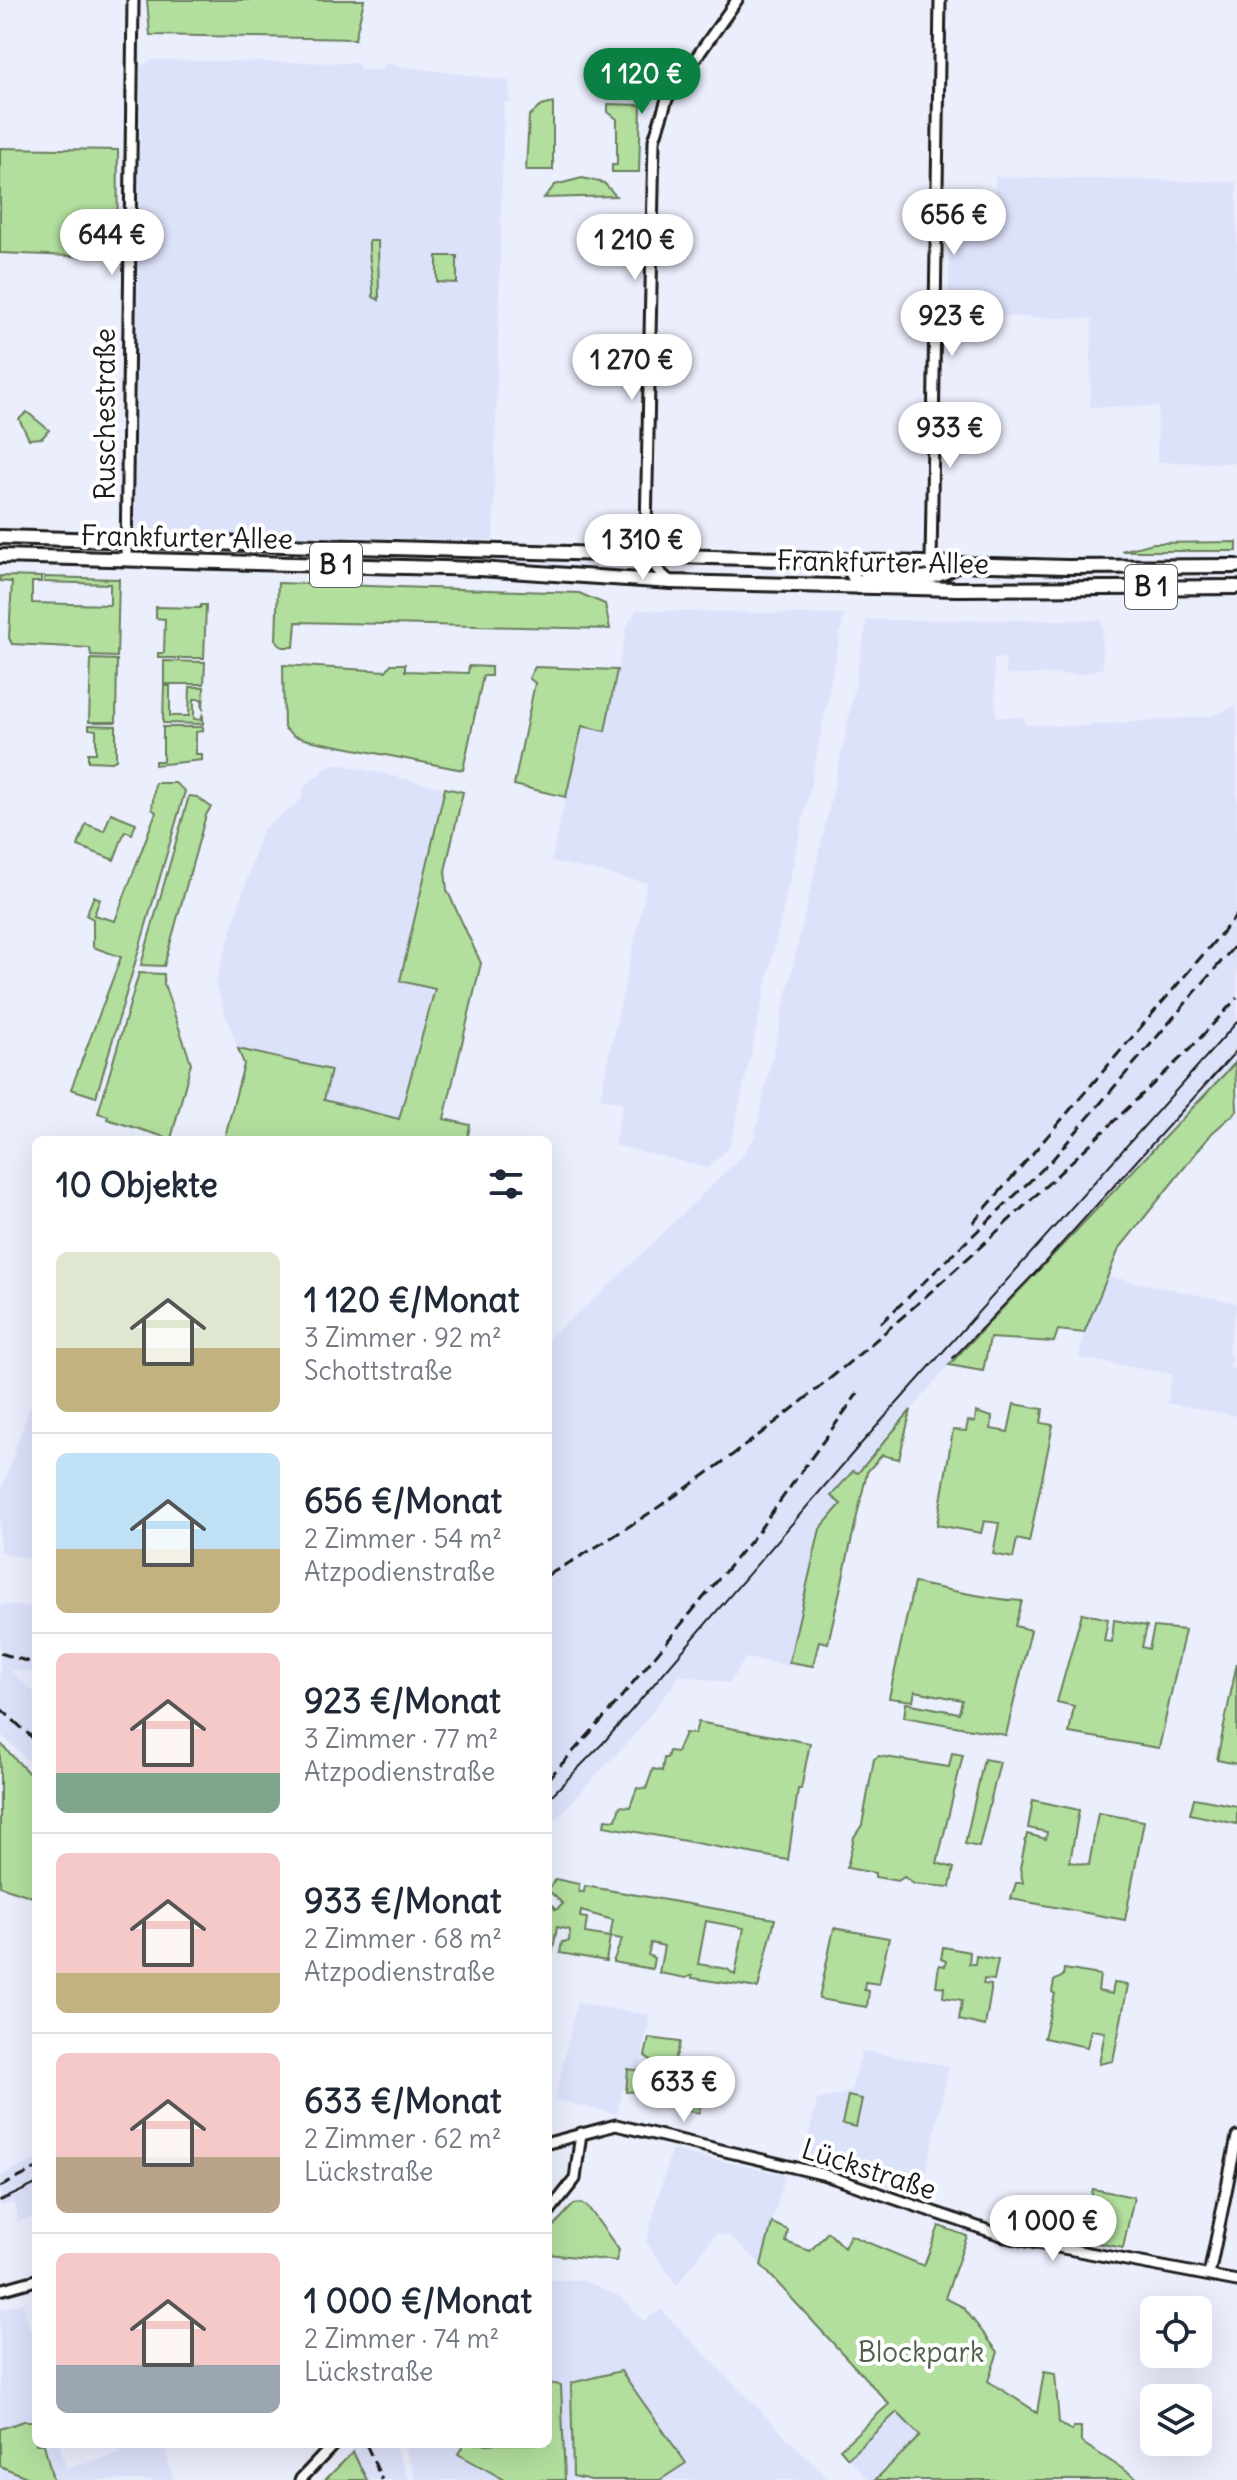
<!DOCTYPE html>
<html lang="de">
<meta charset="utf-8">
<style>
body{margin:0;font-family:Delius,sans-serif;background:#f6f6f7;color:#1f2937;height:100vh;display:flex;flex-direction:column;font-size:30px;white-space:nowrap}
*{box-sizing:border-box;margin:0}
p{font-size:26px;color:#747a83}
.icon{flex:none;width:44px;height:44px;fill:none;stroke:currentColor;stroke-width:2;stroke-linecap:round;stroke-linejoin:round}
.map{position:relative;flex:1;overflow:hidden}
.drawer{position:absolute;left:32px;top:1136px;width:520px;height:1312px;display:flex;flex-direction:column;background:#fff;border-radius:12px;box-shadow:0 8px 32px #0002}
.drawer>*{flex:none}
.tools{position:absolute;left:1140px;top:2296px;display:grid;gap:16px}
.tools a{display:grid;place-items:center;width:72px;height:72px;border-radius:12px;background:#fff;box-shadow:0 8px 32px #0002;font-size:40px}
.price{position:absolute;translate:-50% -68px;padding:0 18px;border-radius:28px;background:#fff;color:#222;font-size:26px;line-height:52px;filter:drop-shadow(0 2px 4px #0008)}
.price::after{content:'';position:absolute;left:50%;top:48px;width:24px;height:18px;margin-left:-12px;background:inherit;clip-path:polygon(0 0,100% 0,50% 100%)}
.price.on{background:#0b8043;color:#fff}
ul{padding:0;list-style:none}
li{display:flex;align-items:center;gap:24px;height:200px;padding:0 24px}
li+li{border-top:2px solid #e0e1e3}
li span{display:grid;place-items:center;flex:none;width:224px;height:160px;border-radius:12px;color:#555}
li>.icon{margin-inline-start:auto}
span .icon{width:96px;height:96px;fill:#fffc;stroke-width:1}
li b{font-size:34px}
h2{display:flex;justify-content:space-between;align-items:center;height:96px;padding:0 24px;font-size:34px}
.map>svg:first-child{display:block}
.built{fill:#dde2fb}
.green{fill:#b3df9e;stroke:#687e5d;stroke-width:2;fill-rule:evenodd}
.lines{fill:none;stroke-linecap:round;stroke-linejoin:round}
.tertiary-casing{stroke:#1c1c1c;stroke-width:15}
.primary-casing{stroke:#1c1c1c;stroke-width:18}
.tertiary{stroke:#fff;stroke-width:9}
.primary{stroke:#fff;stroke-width:12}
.tram{stroke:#1c1c1c;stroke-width:2}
.rail{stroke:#1c1c1c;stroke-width:3;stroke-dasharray:12 6;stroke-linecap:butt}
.labels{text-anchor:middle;stroke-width:8;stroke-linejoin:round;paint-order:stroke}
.shield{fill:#fff;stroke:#606060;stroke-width:2}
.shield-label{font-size:26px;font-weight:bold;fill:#1c1c1c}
.street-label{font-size:28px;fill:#1c1c1c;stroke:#fff}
.park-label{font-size:28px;fill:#51604a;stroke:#fff}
</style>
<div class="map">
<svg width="1237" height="2480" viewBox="0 0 1237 2480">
<rect width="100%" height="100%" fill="#ebeefd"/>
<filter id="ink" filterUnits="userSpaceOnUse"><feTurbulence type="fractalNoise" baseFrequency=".0125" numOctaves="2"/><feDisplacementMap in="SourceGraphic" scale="16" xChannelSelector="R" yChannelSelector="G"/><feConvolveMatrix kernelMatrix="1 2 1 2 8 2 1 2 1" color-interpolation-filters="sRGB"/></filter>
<g filter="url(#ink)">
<g class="built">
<path d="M151,60l205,3 5,7h19l6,-6 123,17 1,21 -6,1 -11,437 -345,-7 -10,-4 -3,-4 6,-458z"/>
<path d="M995,177l242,5v281l-80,-1 1,-56 -68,1 2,-88 -143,-4v-94l57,1 1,-8h-12z"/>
<path d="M636,610l208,5 -35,178 -79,354 -22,21 -94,-23 9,-42 -23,-5 47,-215 -96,-22 31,-135 23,4 22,-104z"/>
<path d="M867,620h235l1,48 -20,6 -77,1 -1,-17 -11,1 2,58h26l4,8 51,1 134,-10 26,-11v360l-288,300 -91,108 -4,-2 -22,25 10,8 -22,25 -32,137 -42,-8 -17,25 -48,-8 -45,58 -88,94v-488l54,-47 139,-135 13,-19 91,-401z"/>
<path d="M339,764l106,24 -45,192 35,9 -37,131 -74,-21 7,-29 -93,-21 -23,-65 47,-154 40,-31 3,-14 26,-20z"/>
<path d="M1107,1276l130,27 -9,49 4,4 -2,12 7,1v47l-70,-13 5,-29 -93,-16 5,-25z"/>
<path d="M36,1389v171l-36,-8v-58z"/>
<path d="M0,1604l36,4v64l-26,-2 26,24v74l-36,-34z"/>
<path d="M577,2003l73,12 -10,55 -12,-2 -11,46 -62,-14z"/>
<path d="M862,2051l87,15 -28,130 -47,-16v-5l-70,-19 13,-56 34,-8z"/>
<path d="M671,2150l114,25 -24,90 -30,-28 -15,-3 -39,51 -31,-43z"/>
<path d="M36,2159v57l-18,5 -4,-19 -14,5v-31z"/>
<path d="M548,2280h32l17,6 25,12 21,23 18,-11 168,170h-412l-14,-36h145z"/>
<path d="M23,2303l13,50v91h23l7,24 55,-14 -1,-4 22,-6 1,4 21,-4 9,36h-173v-171z"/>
<path d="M897,2412l23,25 -45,43h-6l-21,-22z"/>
<path d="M350,2444h43l16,36h-42z"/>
</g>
<g class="green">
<path d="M147,0h217l-9,39 -205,-4z"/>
<path d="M553,103v67h-27l3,-54 12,-10z"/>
<path d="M608,104l33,1 -2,67h-27v-7h5v-46l-9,-7z"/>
<path d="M0,148l118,2 -1,108 -117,-5z"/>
<path d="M582,178l22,5 12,13 -72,2 11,-13z"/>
<path d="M369,241h9l1,59 -6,-3c1,-20 -5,-35 -4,-56z"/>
<path d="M437,256h20v27l-20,-1z"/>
<path d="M27,412l22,18 -7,8 -13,1 -10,-20z"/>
<path d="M1237,542v9h-116l33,-8z"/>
<path d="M0,576l41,1v5h-9v21l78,2v-21l-66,-2v-5l75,2 -2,78 -26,-1 -1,-8 -78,-4 -3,-6 3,-56 -12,-1z"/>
<path d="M278,583l301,10 26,11 5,25 -314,-7 -2,25h-12l-6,-7z"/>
<path d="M201,605h5l-2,53h-46v-5h6l1,-34 -9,-1v-11l44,1z"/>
<path d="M91,659l26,1 -1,62h-27z"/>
<path d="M164,661l41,1 -1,22h-40z"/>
<path d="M391,664h14v7l63,2 1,-7 22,1v9h-8l-20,94 -155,-30 -14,-4 -10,-8 -1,-63 103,6z"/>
<path d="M535,667l82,3 -12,61 -23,-5 -16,71 -52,-12 21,-102 -6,-5z"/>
<path d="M164,686h6v30h19l1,-29h14l-1,23 -1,-11h-8v20l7,1 2,-7v11l-40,-1z"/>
<path d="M89,725l27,1v34l-4,2 -24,-1v-8h8v-23l-7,-1z"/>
<path d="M163,727h40v4l-7,1v22h6v6l-47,5v-4h8z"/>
<path d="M155,783h20l10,8 -89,306 -25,-8 50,-132 -28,-10v-28l-7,-4 8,-19 6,3 -6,16 21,6 41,-109 -4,-3z"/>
<path d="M445,788l18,4 -18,79 2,19 34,73 -37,156 26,6 -3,15h-243l20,-76 -6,-15 93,21 -7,30 75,19 36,-130 -35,-8z"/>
<path d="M189,796l8,1 14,10 -5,8 -42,151 -23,-1z"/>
<path d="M111,813l25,10 -4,11 -7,-3 -11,29 -36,-14 8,-22 18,7z"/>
<path d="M139,973l25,1v10l27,79 -20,76 -64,-20 1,-3 -10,-3z"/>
<path d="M1235,1063l2,48 -25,22 -93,116 -35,84 -26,-3 -4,12 -64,-4 -7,33 -34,-6z"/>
<path d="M1014,1404l29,5 -2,14 12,2 -24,117 -12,-3 -4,19 -20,-4 6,-31 -15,-2 -3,12 -44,-8 16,-95 13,1 2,-10 7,1 1,-10 16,5 -1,12 17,3z"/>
<path d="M911,1410l-12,49 -17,-4 -15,17 -39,171 -9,-2 -6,25 -24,-4 31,-133 21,-25 -10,-8 22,-25 5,2z"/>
<path d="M914,1583c36,7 78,17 108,18l-7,25 16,4 -25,105 -102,-18 2,-14 53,10 3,-13 -47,-9 -2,10 -24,-3z"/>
<path d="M1082,1613l26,6 -4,22 8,1 2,-22 33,6 -5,21 7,2 5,-22 31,3 -26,118 -90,-15 5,-27 -17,-4z"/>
<path d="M1237,1663v101l-20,-4z"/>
<path d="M698,1722l112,21 -9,46h-3l-10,71 -184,-34 1,-7 11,1 4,-14 10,1 7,-19 9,1 7,-20 9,2 2,-13h3l2,-7 8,1 8,-19 10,1z"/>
<path d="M0,1743l36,38v117l-36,-12z"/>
<path d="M952,1753l11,2 -26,108 17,5 -4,19 -36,-3 -10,-7 -6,4 -23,-4v-4l-28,-5 7,-31 8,-12 12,-66 5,-3 70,11z"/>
<path d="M984,1759l16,3 -21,85 -14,-3z"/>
<path d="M1194,1798l43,8v18l-47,-10z"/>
<path d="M1033,1800l46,10 -9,52 19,3 9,-52 46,8 -19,99 -114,-21 5,-16h7l-3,-15 7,-34 19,5 1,-7 -19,-4z"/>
<path d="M555,1879l24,5v8h5l1,-6 190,33 -17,69 -66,-10v-3l-6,3 -27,-5 5,-27 -13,-3 -3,12 6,3 -2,11 -39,-7 9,-23 -12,-2 -4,24 -46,-8 2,-11 7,-1 1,-11 -13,-3 -5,28 -4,-1v-52l8,8 7,-6 -15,-14zM581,1911l32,9 -3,17 -25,-4 2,-15 -7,-1zM706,1921l38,7 -9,47 -8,-6 -29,-5z"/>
<path d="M834,1928l55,10 -10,46 -14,-2 -1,8 5,1 -2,16 -48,-8z"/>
<path d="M943,1947l27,5 -1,12h6l1,-8 22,4 -4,20 -10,-1 -1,5 8,1v6l-6,35 -26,-6 3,-20 -19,-3 1,-10 -8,-1 3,-21 6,1 1,-5 -5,-2z"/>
<path d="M1064,1969l36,6 -2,16 14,3 2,-11 14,2 -15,76 -14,3 6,-32 -14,-2 -4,17 -43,-9 11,-44 -3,-2 2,-11 9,-5z"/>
<path d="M649,2038l31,4c-5,28 -25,49 -54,50l2,-23 19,3 4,-12 -6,-4z"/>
<path d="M693,2072l37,11 -6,19 -11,-2 4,-11 -14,-3 -4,27 -11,-2z"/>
<path d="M848,2096l14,3 -6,28 -14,-3z"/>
<path d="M1093,2189l41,8 -11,51 -41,-8z"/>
<path d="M581,2203l7,4 31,43 -3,11 -68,-7v-22l26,-28z"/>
<path d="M772,2223l16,7 -2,12 24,9 18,-19 16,16 6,-13 74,31 15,-40 28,10 -22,62 18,9 35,45 -10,29 49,31 7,-40 11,2 4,49 13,8 1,-4h8v15l59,38h-265l45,-44 -23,-24 -49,46 -8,-9 49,-45 -128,-139z"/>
<path d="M621,2371l65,92 -26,17h-69l-18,-4 -2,-93z"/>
<path d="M548,2383l13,2 4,95h-60l-47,-26 6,-10h84z"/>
<path d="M24,2421h12v23h8l9,36h-19l-34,-14v-37z"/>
<path d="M353,2452l14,28h-42z"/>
</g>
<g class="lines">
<defs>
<g id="tertiary">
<path d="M126,560l7,-560"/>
<path d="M931,562l9,-562"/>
<path d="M671,582c-20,-15 -24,-26 -25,-51l8,-391 13,-41 70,-99"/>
<path d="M548,2143l68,-18 206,49 188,64 227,43"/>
<path d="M548,2213l27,-34 6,-46"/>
<path d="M1209,2275l28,-138"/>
<path d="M0,2290l36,-10"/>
<path d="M300,2480l34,-36"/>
</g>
<g id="primary">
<path d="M0,537l1066,30 171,-1"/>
<path d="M0,556l480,13 191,13 286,7 280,-2"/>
<path d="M845,560l14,27"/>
<path d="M870,583c30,-9 63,3 87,-19"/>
<path d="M860,585c10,-15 21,-15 39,-15"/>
</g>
</defs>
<use href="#tertiary" class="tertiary-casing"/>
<use href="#primary" class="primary-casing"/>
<use href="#tertiary" class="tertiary"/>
<use href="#primary" class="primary"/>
<g class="tram">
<path d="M953,1358l82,-85 202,-223"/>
<path d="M548,1799l56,-57 255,-296 378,-424"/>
<path d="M0,2201l36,-17"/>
</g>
<g class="rail">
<path d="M973,1223l264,-308"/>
<path d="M881,1323l171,-163 185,-217"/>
<path d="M548,1575c243,-136 441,-336 642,-526l47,-51"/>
<path d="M0,1653l36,11"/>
<path d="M0,1708l36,33"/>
<path d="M548,1779l54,-59 155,-187 101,-140"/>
<path d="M0,2187l36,-18"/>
<path d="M366,2444l16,36"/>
</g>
</g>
</g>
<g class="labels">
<g class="shield">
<rect x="310" y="543" width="52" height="44" rx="6"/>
<rect x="1125" y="565" width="52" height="44" rx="6"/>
</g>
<g class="shield-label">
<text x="336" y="574">B 1</text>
<text x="1151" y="596">B 1</text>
</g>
<g class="street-label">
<text transform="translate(105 414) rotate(-90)" y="10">Ruschestraße</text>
<text transform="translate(187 537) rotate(1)" y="10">Frankfurter Allee</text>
<text transform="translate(883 562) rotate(1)" y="10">Frankfurter Allee</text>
<text transform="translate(869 2169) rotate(18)" y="10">Lückstraße</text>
</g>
<g class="park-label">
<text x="921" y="2362">Blockpark</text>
</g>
</g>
</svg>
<div class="tools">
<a><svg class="icon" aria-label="locate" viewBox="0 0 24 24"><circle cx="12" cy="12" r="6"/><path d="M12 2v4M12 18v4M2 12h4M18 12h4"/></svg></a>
<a><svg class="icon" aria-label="layers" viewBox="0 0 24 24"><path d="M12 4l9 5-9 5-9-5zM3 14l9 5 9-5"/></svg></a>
</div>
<b class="price on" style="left:642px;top:116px">1 120 €</b>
<b class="price" style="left:954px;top:257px">656 €</b>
<b class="price" style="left:112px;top:277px">644 €</b>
<b class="price" style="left:635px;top:282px">1 210 €</b>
<b class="price" style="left:952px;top:358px">923 €</b>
<b class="price" style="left:632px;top:402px">1 270 €</b>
<b class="price" style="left:950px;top:470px">933 €</b>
<b class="price" style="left:643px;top:582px">1 310 €</b>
<b class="price" style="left:684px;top:2124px">633 €</b>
<b class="price" style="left:1053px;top:2263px">1 000 €</b>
<section class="drawer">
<h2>10 Objekte<svg class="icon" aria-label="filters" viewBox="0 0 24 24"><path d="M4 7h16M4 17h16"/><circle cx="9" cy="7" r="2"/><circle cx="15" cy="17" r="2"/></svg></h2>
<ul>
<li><span style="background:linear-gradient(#dfe7d0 60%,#c2b280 0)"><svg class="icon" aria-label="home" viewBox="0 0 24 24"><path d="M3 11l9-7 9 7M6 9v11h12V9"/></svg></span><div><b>1 120 €/Monat</b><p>3 Zimmer · 92 m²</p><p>Schottstraße</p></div></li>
<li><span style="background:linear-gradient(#bfe0f5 60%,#c2b280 0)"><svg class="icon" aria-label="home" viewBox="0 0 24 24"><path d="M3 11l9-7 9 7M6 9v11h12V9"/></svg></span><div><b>656 €/Monat</b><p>2 Zimmer · 54 m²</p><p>Atzpodienstraße</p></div></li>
<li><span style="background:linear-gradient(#f6c9c9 75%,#7fa58c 0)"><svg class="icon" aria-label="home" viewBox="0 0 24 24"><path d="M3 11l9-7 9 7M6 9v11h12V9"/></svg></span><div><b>923 €/Monat</b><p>3 Zimmer · 77 m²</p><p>Atzpodienstraße</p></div></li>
<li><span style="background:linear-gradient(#f6c9c9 75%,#c2b280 0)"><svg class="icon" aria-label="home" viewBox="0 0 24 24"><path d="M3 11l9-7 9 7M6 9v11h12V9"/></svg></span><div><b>933 €/Monat</b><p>2 Zimmer · 68 m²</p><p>Atzpodienstraße</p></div></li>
<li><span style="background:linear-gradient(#f6c9c9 65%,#b9a48a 0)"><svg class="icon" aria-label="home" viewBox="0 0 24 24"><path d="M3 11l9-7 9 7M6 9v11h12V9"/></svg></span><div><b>633 €/Monat</b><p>2 Zimmer · 62 m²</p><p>Lückstraße</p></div></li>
<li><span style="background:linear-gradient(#f6c9c9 70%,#9aa5b1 0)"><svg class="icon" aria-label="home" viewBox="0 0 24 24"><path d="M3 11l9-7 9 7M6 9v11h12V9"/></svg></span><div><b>1 000 €/Monat</b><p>2 Zimmer · 74 m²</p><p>Lückstraße</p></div></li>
</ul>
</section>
</div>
